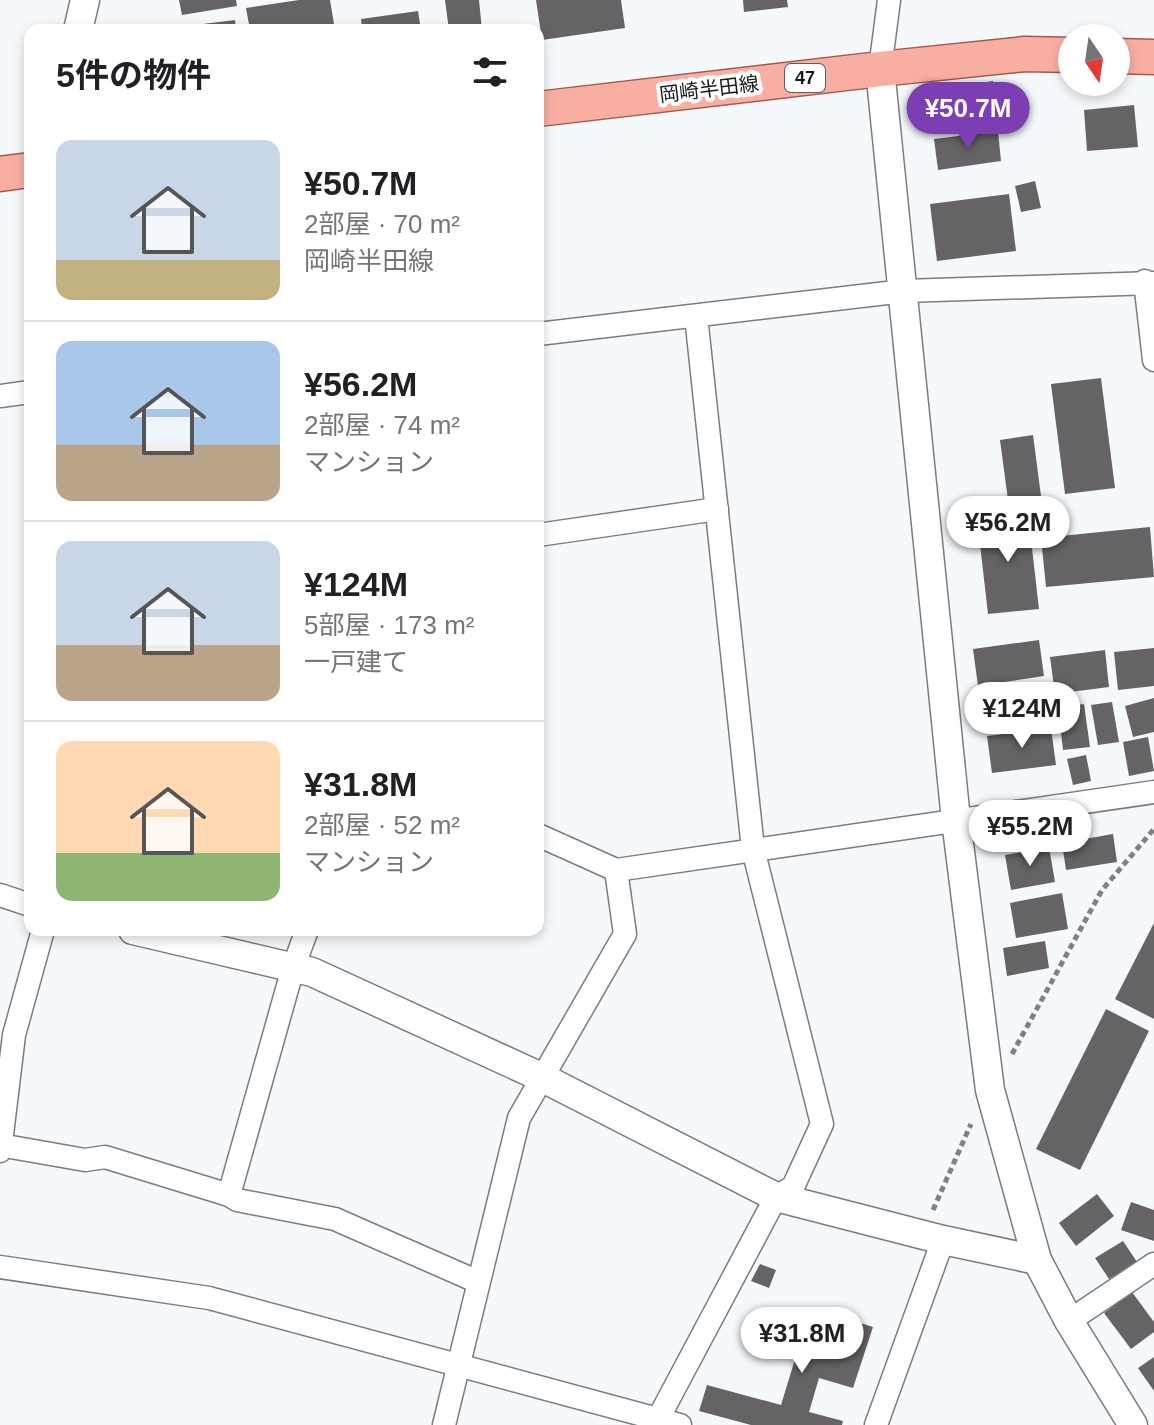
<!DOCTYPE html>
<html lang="ja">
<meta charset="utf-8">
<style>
body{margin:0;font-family:Helvetica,"Noto Sans JP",sans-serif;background:#f2f2f2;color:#202124;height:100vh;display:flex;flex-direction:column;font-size:30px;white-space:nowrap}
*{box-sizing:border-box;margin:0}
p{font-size:26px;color:#757577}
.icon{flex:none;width:44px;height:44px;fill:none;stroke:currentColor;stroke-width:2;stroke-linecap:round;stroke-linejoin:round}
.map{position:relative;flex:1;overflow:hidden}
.sheet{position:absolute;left:24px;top:24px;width:520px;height:912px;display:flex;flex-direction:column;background:#fff;border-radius:16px;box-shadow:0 4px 12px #0003}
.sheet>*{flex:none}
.needle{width:52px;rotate:167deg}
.controls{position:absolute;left:1058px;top:24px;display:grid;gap:16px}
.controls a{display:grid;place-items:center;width:72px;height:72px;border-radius:50%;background:#fff;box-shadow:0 4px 12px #0003;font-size:40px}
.price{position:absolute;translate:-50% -68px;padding:0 18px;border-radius:28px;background:#fff;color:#222;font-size:26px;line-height:52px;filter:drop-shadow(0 2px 4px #0008)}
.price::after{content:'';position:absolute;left:50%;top:48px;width:24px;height:18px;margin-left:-12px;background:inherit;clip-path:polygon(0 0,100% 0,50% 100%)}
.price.selected{background:#7d3eb3;color:#fff}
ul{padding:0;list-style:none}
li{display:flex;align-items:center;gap:24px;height:200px;padding:0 32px}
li+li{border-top:2px solid #e0e0e0}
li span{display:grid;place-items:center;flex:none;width:224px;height:160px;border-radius:16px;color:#555}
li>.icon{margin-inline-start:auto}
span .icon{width:96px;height:96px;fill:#fffc;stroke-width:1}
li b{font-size:34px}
h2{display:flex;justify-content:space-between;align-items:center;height:96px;padding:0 32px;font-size:34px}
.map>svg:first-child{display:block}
.building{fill:#666366}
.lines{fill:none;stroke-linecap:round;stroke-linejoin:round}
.minor-casing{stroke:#7a7d80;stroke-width:25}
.tertiary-casing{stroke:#7a7d80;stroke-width:31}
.primary-casing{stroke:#a7584a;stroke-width:37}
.path{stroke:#7f8284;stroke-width:5;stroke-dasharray:6 4;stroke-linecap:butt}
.minor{stroke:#fff;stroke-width:22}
.tertiary{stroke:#fff;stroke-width:28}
.primary{stroke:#f8afa2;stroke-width:34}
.labels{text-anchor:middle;stroke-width:8;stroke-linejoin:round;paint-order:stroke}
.shield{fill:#fff;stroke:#5d5d5f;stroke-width:2}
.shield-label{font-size:18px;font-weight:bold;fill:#17181a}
.street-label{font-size:20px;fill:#17181a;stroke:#fff}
</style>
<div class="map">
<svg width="1154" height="1425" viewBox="0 0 1154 1425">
<rect width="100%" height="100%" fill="#f5f9fc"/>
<g class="building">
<path d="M179,0h57l1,6 -55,9z"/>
<path d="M299,0h31l5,30h-85l-4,-22z"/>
<path d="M445,0h34l3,30h-33z"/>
<path d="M536,0h85l4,28 -83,12z"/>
<path d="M743,0h44l1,7 -44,5z"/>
<path d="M418,11l3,19h-59l-1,-11z"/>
<path d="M235,20l1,10h-65v-2z"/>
<path d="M993,81l6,33 -20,4 -6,-34z"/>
<path d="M1134,105l4,42 -51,4 -3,-41z"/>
<path d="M998,131l3,30 -63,9 -4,-31z"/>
<path d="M1035,181l6,27 -20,4 -6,-26z"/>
<path d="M1009,194l7,57 -79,10 -7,-57z"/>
<path d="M1101,378l14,110 -50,6 -14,-110z"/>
<path d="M1033,435l8,61 -33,4 -8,-60z"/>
<path d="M1028,513l11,96 -51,5 -11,-96z"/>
<path d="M1150,527l4,50 -108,10 -5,-49z"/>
<path d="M1039,640l5,36 -66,10 -5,-37z"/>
<path d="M1154,648v38l-36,4 -4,-38z"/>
<path d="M1105,650l4,37 -54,7 -5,-37z"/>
<path d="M1154,698v34l-21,5 -8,-31z"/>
<path d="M1112,702l7,40 -21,3 -7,-40z"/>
<path d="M1084,704l6,43 -27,3 -5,-43z"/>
<path d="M1051,728l5,37 -64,8 -5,-37z"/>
<path d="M1148,737l6,34 -25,5 -6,-34z"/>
<path d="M1086,755l5,26 -18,4 -6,-26z"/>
<path d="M1113,834l4,28 -51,8 -4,-27z"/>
<path d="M1049,847l6,35 -44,8 -6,-35z"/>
<path d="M1062,893l6,36 -52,9 -6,-35z"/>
<path d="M1154,923v96l-39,-20z"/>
<path d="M1045,941l4,27 -42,8 -4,-28z"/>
<path d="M1106,1009l43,22 -69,139 -44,-21z"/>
<path d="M1097,1194l17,22 -38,30 -17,-23z"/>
<path d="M1131,1202l23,8v31l-33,-11z"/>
<path d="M1123,1241l14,21 -28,17 -14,-21z"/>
<path d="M760,1264l16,6 -7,18 -18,-7z"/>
<path d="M1132,1292l22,30v10l-23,17 -27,-36z"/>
<path d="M811,1307l62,20 -20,61 -34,-10 -10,34 34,9 -1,4h-91l-52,-14 8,-26 74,20z"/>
<path d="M1154,1357v34l-16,-23z"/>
</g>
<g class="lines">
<defs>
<g id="minor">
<path d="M880,69l9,-69"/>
<path d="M1145,281l9,79"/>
<path d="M538,334l366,-43 250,-8"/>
<path d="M0,396l30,-4"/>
<path d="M538,535l179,-26"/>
<path d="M538,835l78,35 538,-78"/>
<path d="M0,895l30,10"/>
<path d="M0,1145l85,15 20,-3 124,38 8,5 98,19 141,62"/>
<path d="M0,1151l14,-116 29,-105"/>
<path d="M229,1195l64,-227 14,-38"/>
<path d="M0,1267l209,31 471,127"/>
<path d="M1069,1321l85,-57"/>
<path d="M658,1419l118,-222 17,-10 29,-63 -69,-275 -57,-533"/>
<path d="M444,1425l75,-307 106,-184 -9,-64"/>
<path d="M876,1425l67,-185"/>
</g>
<g id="tertiary">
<path d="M78,30l7,-30"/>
<path d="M880,69l76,751 34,270 47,170 32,61 64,104"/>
<path d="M133,930l179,42 229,105 235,120 167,43 94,20"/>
</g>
<g id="primary">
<path d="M1116,56l38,1"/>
<path d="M538,109l342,-40 145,-15 47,1"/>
<path d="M0,174l30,-4"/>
</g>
</defs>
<use href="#minor" class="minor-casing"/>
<use href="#tertiary" class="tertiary-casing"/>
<use href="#primary" class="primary-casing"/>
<g class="path">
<path d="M1012,1054l90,-164 52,-61"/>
<path d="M933,1210l38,-86"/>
</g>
<use href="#minor" class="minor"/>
<use href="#tertiary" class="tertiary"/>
<use href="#primary" class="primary"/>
</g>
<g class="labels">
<rect class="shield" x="785" y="64" width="40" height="28" rx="6"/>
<g class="shield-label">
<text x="805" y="84">47</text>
</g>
<g class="street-label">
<text transform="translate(709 89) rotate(-7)" y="7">岡崎半田線</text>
</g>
</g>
</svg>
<div class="controls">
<a><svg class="needle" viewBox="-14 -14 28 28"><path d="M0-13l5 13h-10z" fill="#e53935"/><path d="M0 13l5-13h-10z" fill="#757577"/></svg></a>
</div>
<b class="price selected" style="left:968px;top:150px">¥50.7M</b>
<b class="price" style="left:1008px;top:564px">¥56.2M</b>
<b class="price" style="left:1022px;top:750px">¥124M</b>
<b class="price" style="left:1030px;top:868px">¥55.2M</b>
<b class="price" style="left:802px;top:1375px">¥31.8M</b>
<section class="sheet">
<h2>5件の物件<svg class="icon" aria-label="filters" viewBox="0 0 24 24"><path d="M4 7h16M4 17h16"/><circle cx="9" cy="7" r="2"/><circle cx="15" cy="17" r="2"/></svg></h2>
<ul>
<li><span style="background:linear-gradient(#c9d6e8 75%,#c2b280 0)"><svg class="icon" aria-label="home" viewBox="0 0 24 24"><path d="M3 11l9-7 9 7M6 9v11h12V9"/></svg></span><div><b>¥50.7M</b><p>2部屋 · 70 m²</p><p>岡崎半田線</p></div></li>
<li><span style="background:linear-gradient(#a9c7e8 65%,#b9a48a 0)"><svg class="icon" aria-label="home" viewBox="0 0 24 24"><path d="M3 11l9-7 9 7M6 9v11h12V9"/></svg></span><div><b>¥56.2M</b><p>2部屋 · 74 m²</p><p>マンション</p></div></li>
<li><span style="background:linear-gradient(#c9d6e8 65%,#b9a48a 0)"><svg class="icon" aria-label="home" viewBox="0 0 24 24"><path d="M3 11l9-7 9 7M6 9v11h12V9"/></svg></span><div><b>¥124M</b><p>5部屋 · 173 m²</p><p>一戸建て</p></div></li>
<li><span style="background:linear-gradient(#ffd9b3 70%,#8fb573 0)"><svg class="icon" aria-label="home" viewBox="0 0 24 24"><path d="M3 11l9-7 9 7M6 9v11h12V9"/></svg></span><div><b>¥31.8M</b><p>2部屋 · 52 m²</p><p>マンション</p></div></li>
</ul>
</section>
</div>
